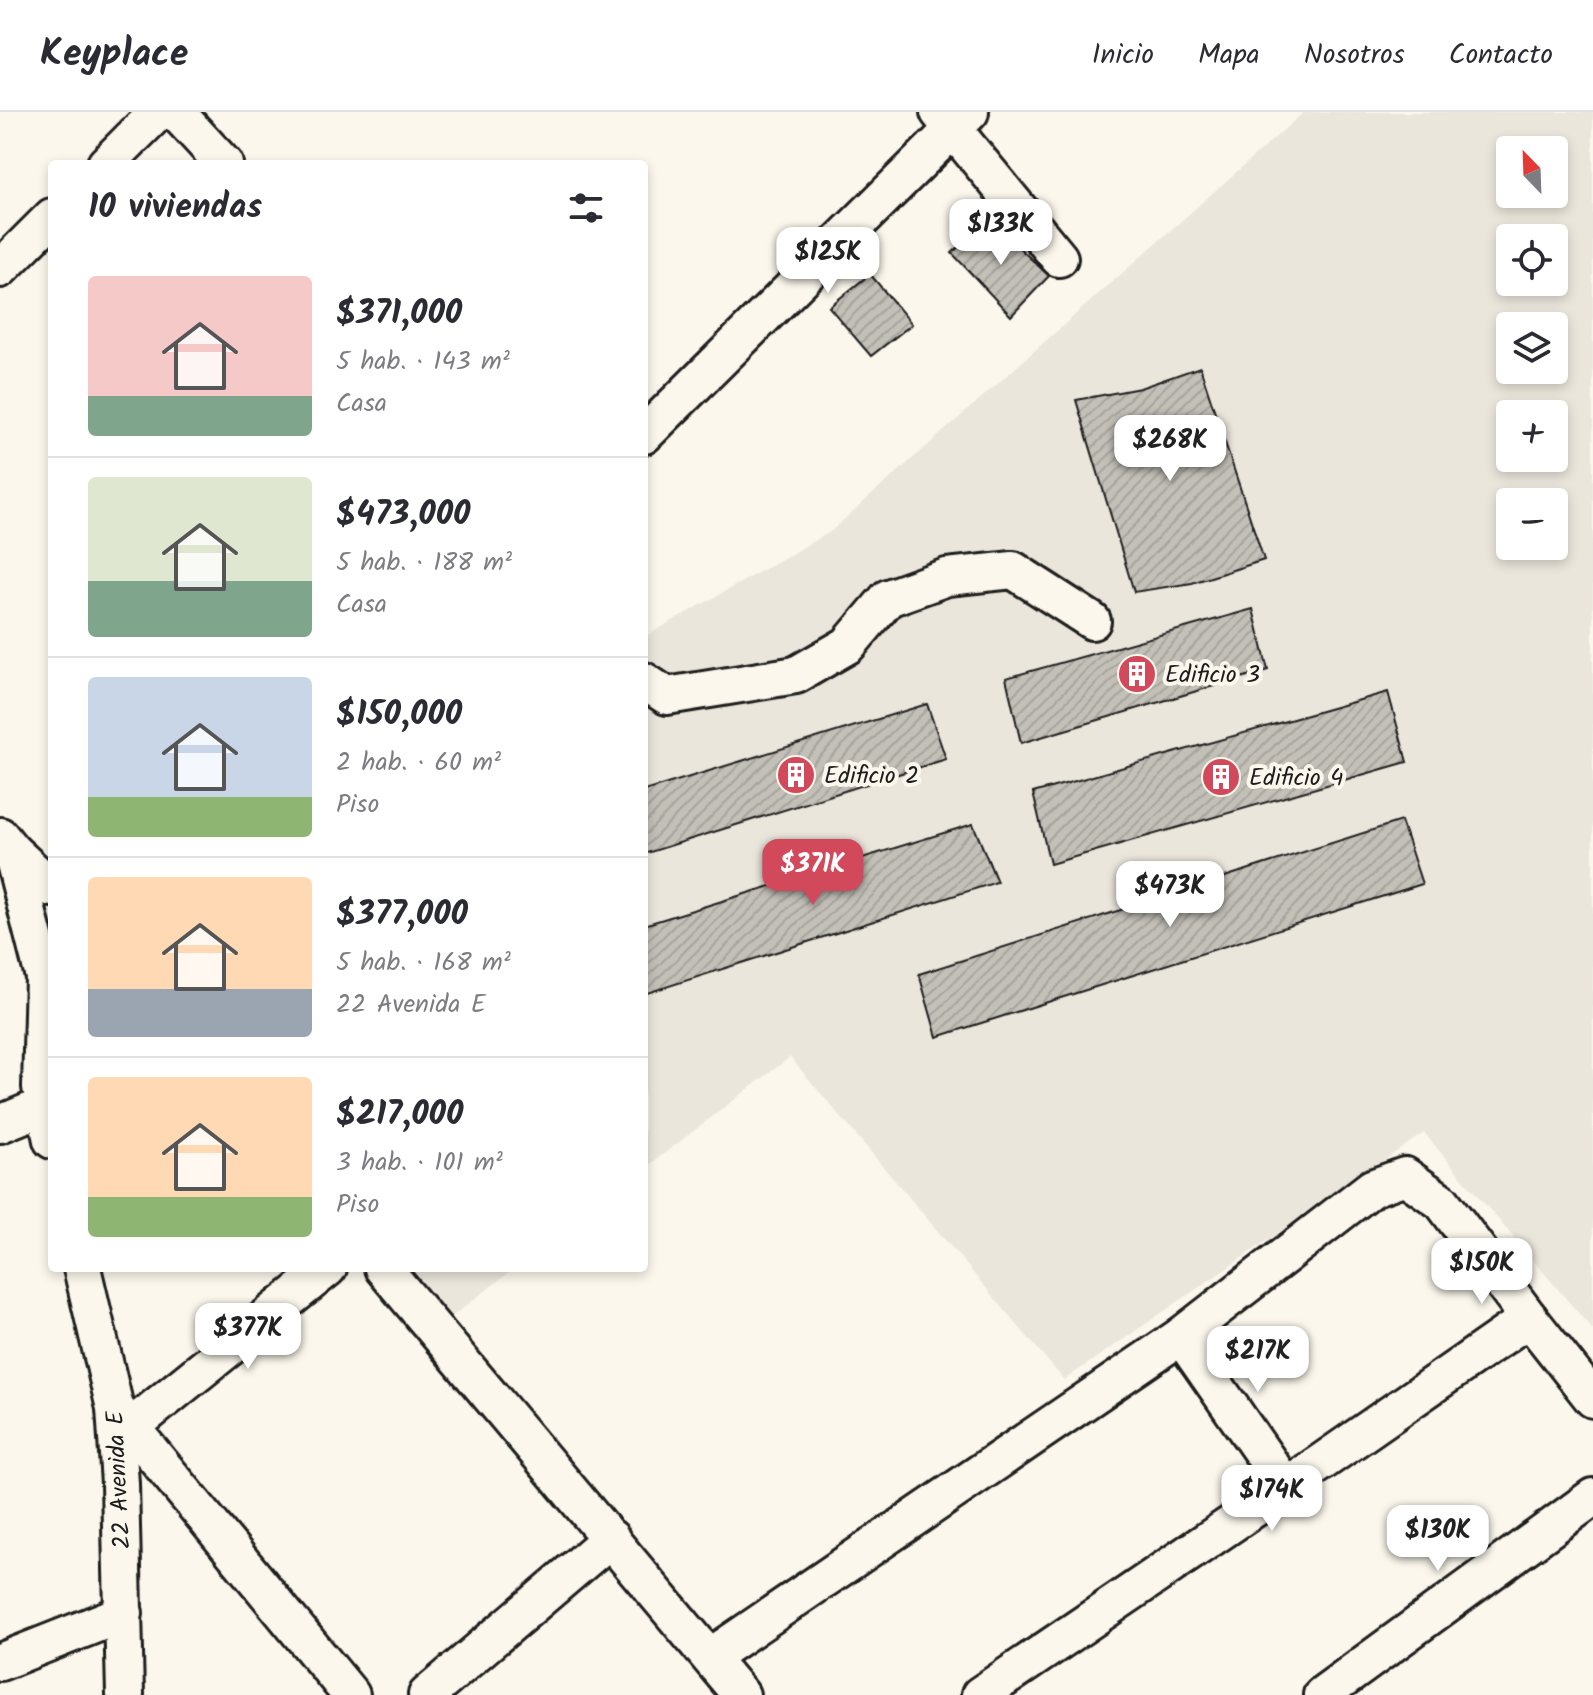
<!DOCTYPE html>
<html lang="es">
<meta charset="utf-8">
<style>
body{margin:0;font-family:Kalam,sans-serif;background:#f7f7f7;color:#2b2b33;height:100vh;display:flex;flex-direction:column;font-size:30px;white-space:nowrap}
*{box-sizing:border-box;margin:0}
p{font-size:26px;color:#7c7c81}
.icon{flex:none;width:44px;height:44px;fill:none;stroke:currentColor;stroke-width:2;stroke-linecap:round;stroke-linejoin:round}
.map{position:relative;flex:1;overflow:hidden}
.sheet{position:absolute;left:48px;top:48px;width:600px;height:1112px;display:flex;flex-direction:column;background:#fff;border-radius:8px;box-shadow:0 4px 12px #0003}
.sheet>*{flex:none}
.needle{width:52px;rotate:337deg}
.tools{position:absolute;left:1496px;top:24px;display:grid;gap:16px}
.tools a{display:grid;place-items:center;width:72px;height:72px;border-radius:8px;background:#fff;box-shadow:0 4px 12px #0003;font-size:40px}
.price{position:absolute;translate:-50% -68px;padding:0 18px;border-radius:16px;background:#fff;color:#222;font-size:26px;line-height:52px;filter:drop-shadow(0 2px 4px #0008)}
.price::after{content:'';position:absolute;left:50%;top:48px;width:24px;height:18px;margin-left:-12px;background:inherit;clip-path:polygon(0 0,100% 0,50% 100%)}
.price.on{background:#d1495b;color:#fff}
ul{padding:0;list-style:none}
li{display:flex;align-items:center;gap:24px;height:200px;padding:0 40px}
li+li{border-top:2px solid #e1e1e2}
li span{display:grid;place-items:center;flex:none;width:224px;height:160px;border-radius:8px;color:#555}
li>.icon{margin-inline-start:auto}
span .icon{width:96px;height:96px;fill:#fffc;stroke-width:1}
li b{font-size:34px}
h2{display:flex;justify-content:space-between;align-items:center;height:96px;padding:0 40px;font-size:34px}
header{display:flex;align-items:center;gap:48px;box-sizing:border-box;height:112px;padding:0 40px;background:#fff;border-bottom:2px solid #e1e1e2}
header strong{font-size:38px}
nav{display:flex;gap:44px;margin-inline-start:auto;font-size:28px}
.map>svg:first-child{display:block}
.built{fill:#eae6dc;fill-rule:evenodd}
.building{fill:url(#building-hatch);stroke:#1c1c1c;stroke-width:2}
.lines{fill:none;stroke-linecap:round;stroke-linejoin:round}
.minor-casing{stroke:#1c1c1c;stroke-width:42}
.minor{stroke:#fbf7ec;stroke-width:36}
.labels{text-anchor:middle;stroke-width:8;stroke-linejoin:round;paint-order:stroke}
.poi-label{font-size:24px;fill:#1c1c1c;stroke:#fbf7ec;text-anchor:start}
.street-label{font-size:24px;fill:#1c1c1c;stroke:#fbf7ec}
</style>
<header>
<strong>Keyplace</strong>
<nav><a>Inicio</a><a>Mapa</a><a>Nosotros</a><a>Contacto</a></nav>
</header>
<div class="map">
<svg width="1593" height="1583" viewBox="0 0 1593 1583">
<defs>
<pattern id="building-hatch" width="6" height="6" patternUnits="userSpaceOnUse" patternTransform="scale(2)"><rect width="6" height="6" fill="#c3c0b8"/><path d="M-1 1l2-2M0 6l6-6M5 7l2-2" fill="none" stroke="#a7a49e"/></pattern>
</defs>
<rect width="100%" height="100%" fill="#fbf7ec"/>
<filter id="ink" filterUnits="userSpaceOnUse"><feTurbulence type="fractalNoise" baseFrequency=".0125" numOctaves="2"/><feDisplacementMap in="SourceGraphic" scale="16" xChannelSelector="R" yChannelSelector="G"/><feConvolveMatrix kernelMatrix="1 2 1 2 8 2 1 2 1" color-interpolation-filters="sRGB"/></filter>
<g filter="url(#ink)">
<g class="built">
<path d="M1304,0h289v1218l-169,-197 -360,247 -274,-323 -146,112v-532l186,-105zM1510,38h44v44h-44zM1510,126h44v44h-44zM1510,214h44v44h-44zM1510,302h44v44h-44zM1510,390h44v44h-44z"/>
<path d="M407,1156h108l-66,51z"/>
</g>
<g class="building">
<path d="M989,107l60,57 -38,40 -59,-63z"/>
<path d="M870,162l42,50 -41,32 -42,-49z"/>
<path d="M1200,255l64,193 -72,23 -58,9 -58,-192 64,-12z"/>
<path d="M1253,497l15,61 -247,73 -15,-65z"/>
<path d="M1388,580l19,70 -357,102 -17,-71z"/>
<path d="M927,592l19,55 -302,95v-63z"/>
<path d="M1401,709l21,63 -485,153 -18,-63z"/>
<path d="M973,712l24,58 -353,112v-69z"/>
</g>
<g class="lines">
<defs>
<g id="minor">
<path d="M176,0l48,52"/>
<path d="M939,0l120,146"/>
<path d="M106,52l52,-52"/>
<path d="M0,157l52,-52"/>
<path d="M644,323l326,-323"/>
<path d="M644,569l23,15 129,-21 52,-30 40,-47 59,-21 66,-7 79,51"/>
<path d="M0,724l12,15 32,126 -3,110 11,53"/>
<path d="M12,739l40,37"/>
<path d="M0,1012l44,-18"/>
<path d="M82,1156l33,140 5,76 5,211"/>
<path d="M383,1156l358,427"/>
<path d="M1181,1224l105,151"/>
<path d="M115,1296l236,287"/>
<path d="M131,1315l197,-159"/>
<path d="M710,1545l471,-321 191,-148 33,-12 37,26 87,116 64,81"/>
<path d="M0,1550l124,-49"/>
<path d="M427,1583l184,-157"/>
<path d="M980,1583l306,-208 243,-169"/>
<path d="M1322,1583l271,-198"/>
</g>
</defs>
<use href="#minor" class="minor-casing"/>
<use href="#minor" class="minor"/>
</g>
</g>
<defs>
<symbol id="building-disc" viewBox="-11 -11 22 22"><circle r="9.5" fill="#d1495b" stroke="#fbf7ec"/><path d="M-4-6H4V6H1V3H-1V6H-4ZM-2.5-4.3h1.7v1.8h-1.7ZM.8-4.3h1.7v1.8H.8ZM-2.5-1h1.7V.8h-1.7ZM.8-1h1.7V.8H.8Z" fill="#fff"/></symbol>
</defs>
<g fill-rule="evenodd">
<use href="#building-disc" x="1115" y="540" width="44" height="44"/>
<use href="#building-disc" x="774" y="641" width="44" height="44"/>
<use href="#building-disc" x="1199" y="643" width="44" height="44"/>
</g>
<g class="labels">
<g class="poi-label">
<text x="1165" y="570">Edificio 3</text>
<text x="824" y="671">Edificio 2</text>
<text x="1249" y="673">Edificio 4</text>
</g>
<g class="street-label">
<text transform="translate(118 1368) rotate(-93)" y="8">22 Avenida E</text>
</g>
</g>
</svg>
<div class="tools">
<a><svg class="needle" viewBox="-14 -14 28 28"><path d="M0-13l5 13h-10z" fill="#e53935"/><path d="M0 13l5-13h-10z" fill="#7c7c81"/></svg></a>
<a><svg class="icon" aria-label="locate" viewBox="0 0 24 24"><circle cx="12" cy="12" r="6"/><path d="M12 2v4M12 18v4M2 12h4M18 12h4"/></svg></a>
<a><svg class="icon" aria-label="layers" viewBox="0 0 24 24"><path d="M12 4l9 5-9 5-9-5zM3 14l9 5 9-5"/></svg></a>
<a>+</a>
<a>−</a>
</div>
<b class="price" style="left:1001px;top:155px">$133K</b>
<b class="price" style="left:828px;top:183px">$125K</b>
<b class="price" style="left:1170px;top:371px">$268K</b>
<b class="price on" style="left:813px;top:795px">$371K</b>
<b class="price" style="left:1170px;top:817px">$473K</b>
<b class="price" style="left:1482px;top:1194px">$150K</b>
<b class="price" style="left:248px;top:1259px">$377K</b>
<b class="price" style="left:1258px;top:1282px">$217K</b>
<b class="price" style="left:1272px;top:1421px">$174K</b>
<b class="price" style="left:1438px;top:1461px">$130K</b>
<section class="sheet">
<h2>10 viviendas<svg class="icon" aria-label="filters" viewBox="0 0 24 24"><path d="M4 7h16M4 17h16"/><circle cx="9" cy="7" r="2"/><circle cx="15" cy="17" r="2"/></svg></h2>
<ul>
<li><span style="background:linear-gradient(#f6c9c9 75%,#7fa58c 0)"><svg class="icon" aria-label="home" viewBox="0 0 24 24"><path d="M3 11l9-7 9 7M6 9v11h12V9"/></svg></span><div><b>$371,000</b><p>5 hab. · 143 m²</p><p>Casa</p></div></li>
<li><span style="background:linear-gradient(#dfe7d0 65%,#7fa58c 0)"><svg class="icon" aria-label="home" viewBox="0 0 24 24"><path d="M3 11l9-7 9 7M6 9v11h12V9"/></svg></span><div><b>$473,000</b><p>5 hab. · 188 m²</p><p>Casa</p></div></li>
<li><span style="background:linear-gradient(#c9d6e8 75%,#8fb573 0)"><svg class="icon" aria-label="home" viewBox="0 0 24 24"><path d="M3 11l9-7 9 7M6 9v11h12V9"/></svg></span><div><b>$150,000</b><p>2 hab. · 60 m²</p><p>Piso</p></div></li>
<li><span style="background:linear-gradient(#ffd9b3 70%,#9aa5b1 0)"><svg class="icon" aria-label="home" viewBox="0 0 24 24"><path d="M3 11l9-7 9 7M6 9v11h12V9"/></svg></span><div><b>$377,000</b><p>5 hab. · 168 m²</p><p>22 Avenida E</p></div></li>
<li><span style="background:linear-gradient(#ffd9b3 75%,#8fb573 0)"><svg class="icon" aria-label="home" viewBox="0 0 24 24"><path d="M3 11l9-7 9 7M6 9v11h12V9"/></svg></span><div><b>$217,000</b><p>3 hab. · 101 m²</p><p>Piso</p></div></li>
</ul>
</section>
</div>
